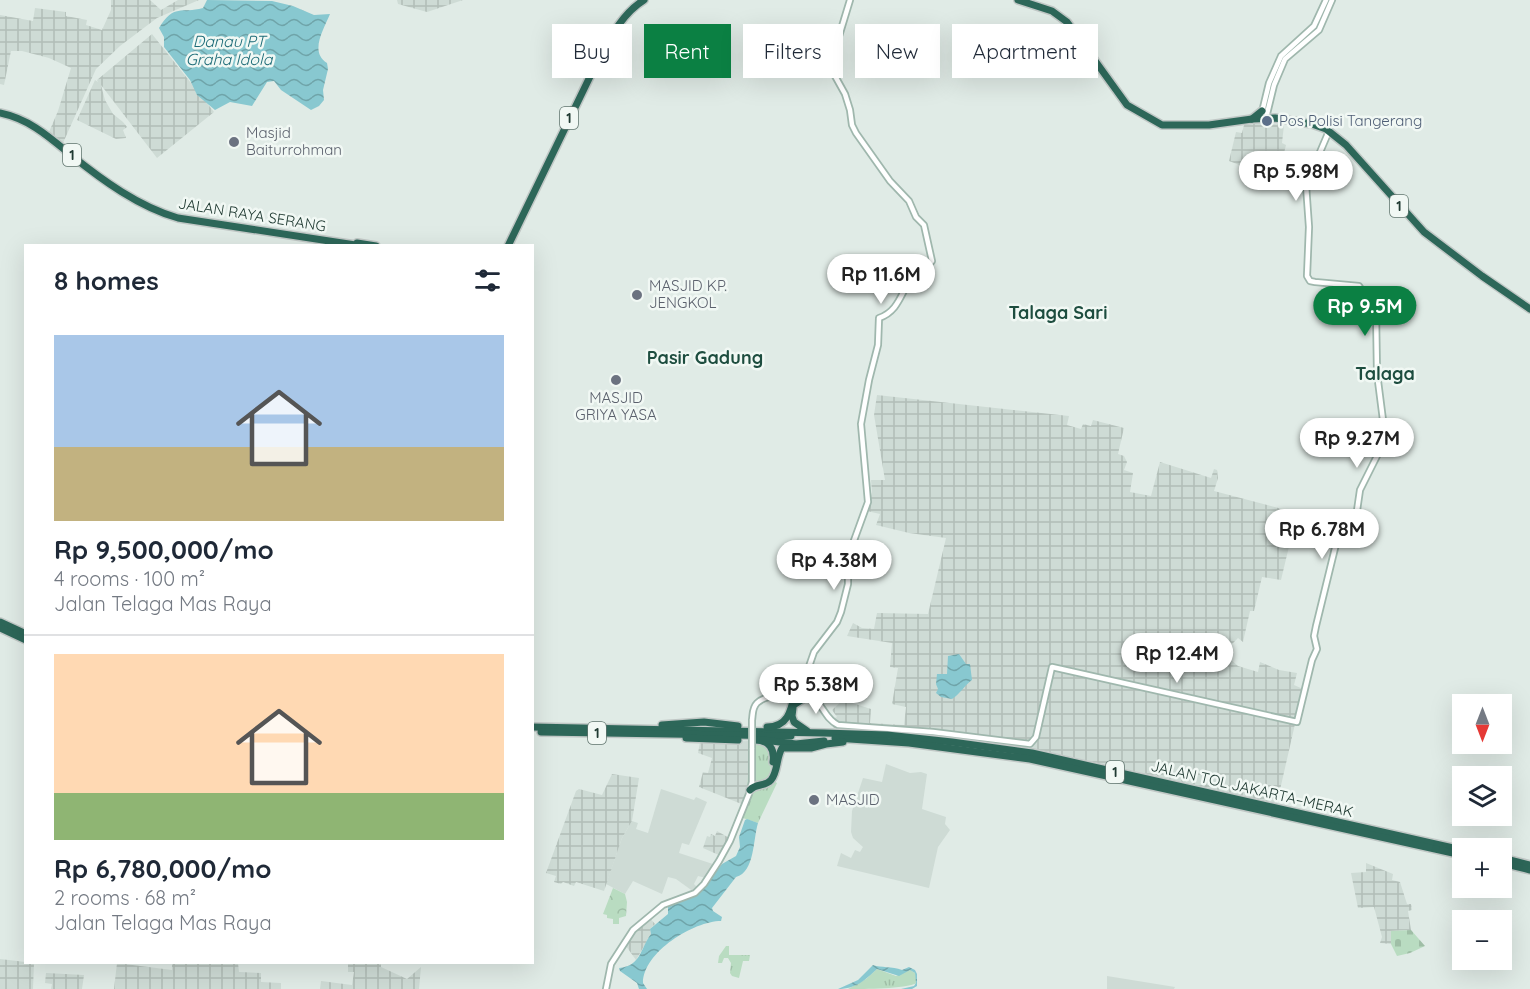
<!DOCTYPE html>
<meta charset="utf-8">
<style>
body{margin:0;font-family:Quicksand,sans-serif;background:#f2f2f3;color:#1f2937;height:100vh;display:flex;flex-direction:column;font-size:22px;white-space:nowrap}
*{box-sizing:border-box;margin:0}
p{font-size:20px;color:#747a83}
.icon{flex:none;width:33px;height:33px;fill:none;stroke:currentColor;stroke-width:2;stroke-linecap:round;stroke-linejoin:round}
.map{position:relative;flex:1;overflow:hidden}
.panel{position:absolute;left:24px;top:244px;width:510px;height:720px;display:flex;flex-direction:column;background:#fff;border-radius:0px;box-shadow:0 6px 24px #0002}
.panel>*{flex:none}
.banner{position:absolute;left:552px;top:24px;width:570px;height:54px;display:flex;gap:12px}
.needle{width:39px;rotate:180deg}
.tools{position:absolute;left:1452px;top:694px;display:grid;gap:12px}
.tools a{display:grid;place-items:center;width:60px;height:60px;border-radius:0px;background:#fff;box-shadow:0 6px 24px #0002;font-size:30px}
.price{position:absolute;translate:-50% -51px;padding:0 14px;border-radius:21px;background:#fff;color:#222;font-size:20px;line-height:39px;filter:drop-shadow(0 2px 3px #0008)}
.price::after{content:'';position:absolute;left:50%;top:36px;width:18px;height:14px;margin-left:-9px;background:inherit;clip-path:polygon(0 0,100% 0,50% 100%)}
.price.on{background:#0b8043;color:#fff}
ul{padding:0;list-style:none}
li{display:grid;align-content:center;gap:12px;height:318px;padding:0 30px}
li+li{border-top:2px solid #e0e1e3}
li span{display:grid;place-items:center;height:186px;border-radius:0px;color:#555}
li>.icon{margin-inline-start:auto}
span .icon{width:108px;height:108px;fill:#fffc;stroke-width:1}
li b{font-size:26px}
h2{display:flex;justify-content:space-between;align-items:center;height:72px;padding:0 30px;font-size:26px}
.pill{padding:0 21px;border-radius:0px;background:#fff;box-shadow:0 6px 24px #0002;font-size:21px;line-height:54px}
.pill.on{background:#0b8043;color:#fff}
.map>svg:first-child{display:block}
.built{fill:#cedbd5}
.industrial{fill:url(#industrial-grid)}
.grass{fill:url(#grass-tufts)}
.forest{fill:url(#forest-crowns)}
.cemetery{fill:url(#cemetery-stones)}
.water{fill:url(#water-waves)}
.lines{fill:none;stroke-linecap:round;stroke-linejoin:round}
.secondary-casing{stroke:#9fb7ad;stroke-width:8}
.highway-casing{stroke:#c1c8c6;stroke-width:10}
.secondary{stroke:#fff;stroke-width:4.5}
.highway{stroke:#2d6759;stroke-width:7}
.secondary-bridge-casing{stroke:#9fb7ad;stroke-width:8;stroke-linecap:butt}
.secondary-bridge{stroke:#fff;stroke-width:4.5}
.service-dot{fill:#5c6f8a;stroke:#f1f8f4;stroke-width:2}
.worship-dot{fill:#6b7280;stroke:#f1f8f4;stroke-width:2}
.labels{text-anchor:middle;stroke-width:5;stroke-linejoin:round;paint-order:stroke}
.shield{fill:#f1f8f4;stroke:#5f746d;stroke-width:1.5}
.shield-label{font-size:14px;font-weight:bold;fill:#213b33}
.service-label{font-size:15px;fill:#4e5e75;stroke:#f1f8f4;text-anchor:start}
.worship-label{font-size:15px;fill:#5b616d;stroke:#f1f8f4;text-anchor:start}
.street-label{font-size:15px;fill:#213b33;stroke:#f1f8f4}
.water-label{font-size:16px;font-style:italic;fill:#1c6b77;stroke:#f1f8f4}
.quarter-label{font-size:18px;font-weight:bold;fill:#1d4d3f;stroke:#f1f8f4}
</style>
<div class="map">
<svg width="1530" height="989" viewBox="0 0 1530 989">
<defs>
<pattern id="industrial-grid" width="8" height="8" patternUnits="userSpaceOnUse" patternTransform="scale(1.5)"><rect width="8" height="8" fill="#cedbd5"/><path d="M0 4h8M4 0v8" fill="none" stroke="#b1bdb7"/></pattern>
<pattern id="grass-tufts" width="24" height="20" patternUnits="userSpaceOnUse" patternTransform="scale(1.5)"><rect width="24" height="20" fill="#b9dcc1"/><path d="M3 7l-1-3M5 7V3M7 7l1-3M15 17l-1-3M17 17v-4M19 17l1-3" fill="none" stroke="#9fbea6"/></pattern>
<pattern id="forest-crowns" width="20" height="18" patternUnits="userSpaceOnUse" patternTransform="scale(1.5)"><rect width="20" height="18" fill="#b9dcc1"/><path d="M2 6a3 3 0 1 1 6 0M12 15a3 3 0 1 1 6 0" fill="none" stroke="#9fbea6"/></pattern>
<pattern id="cemetery-stones" width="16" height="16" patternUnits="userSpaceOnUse" patternTransform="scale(1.5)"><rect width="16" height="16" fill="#b9dcc1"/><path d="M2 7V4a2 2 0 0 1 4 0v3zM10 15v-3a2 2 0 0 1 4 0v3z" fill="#9fbea6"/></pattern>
<pattern id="water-waves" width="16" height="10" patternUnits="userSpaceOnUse" patternTransform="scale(1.5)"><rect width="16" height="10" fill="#88c8d0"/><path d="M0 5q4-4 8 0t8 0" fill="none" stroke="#6fa4a9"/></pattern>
</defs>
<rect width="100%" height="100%" fill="#e0ebe6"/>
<g class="built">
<path d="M886,764l24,9 11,-1 6,2 -5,35 24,8 -1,7 5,6 -12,17 -9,41 -92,-22 4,-13 10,5 4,-8 5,2 3,-5 -10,-9 -2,-6 1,-21 11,-33 19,4z"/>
<path d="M661,789l33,11 2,-3 11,5 -18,43 -7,-2 -3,10 37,12 -10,13 -8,-2 -4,8 4,4 -4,4 -18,-13 -8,-2 -6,17 -29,-13 -8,13 -19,-10 16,-46 10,-17 6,2 -2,6 12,4z"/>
<path d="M1107,976l68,11 -1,2h-67z"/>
</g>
<g class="industrial">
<path d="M111,0h39l11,10 17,-10h21l-42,18 -37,28 -24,23 -33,74 -14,-11 9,-21 13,-43 -22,-10 -27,-7h-11l-7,34 -4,-1v-69l33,6 2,-13 31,4v4l21,4 -1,5 16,5 9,-20z"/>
<path d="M397,0h66l-36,12 -29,-8z"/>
<path d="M152,34l62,78 -57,46 -56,-73 4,15 8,14 10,8 4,5 -4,3 3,8 -10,1 -39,-19 18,-40 3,2 -1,-2z"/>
<path d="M1245,121l39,4 -2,18 4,2 -5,20 12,8 -6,15h-18l-18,-4 1,-7 -9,-4 -1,-7 -13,-5 7,-29 6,1z"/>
<path d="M877,395l192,21 -2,9 14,4 2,-5 8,2 2,-6 31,8 -6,26 6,2 3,6 -3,8 9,3 -3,19 21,4 9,-34 51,16 3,-9 3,1 1,8 -4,13 83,22 -16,67 -19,-3 -8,34h-4l-7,31 -5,-4 -6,6 -6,-4 -14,-4 -4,14 22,5 -1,3 9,8 20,6 2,-10 19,8 18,3 -3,12 9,4 -26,114 -233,-52 -87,-14 -123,-9 -6,-7 9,-4 -5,-7 11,-10 28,9 -1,14 34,2 2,-18 -14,-3 6,-36 -8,-1 2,-24 -45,-7 6,-13 9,5 12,1 3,-16 51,1 18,-76 -37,-5 -33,-8 4,-11 -13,-3 5,-19 -1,-12h14l-11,-65z"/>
<path d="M750,741l-2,40 -4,24 -45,-18 4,-15 5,1 4,-15 -14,-5 2,-11z"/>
<path d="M612,774l27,4 -7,43 -10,17 -18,53 -28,-9 -2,4 -11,-4 -2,2 -7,-2 2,-6 -10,-3 30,-82 3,-2 23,6z"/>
<path d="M717,831l14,8 -10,17 -18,-8 4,-12 3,1 1,-3 4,2z"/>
<path d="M1366,863l27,11 -1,6 8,2 7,22h4l1,6 -4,1 3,19 -20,1v13l-11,-1 2,-6 -8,-30 -16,1 -7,-35 15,-1z"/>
<path d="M650,918l5,6 -5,5 1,5 -15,26 -10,-14 7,-13z"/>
<path d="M0,959l34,4 -1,26h-33z"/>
<path d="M117,963l55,7v-7h66l1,9 22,1v9l20,1v6h-167z"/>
<path d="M348,963h33v4l26,12 14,-12 -2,22h-99l1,-8 31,4 2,-13h-6z"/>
<path d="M46,973l38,2 -2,14h-31l1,-5 -7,-1z"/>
</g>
<g class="grass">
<path d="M750,741c25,7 23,14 19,37l8,5 -19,40 -18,-6 7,-24z"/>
<path d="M726,946h3v9h21l-1,6h-6l-4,17 -7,-2 -2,-3 1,-10 -3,-5h-4l-2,5h-4l1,-7z"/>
<path d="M877,969l19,7 14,-6 5,3 2,10c-12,6 -53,6 -69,6l18,-10z"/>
</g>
<path class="forest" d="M613,888l12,6 2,8 -1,14 -7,2v6h-6v-5l-6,-1v-3l-4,-1z"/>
<path class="cemetery" d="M1411,930l14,16 -15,7 -13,3 -6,-12v-13z"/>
<g class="water">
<path d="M207,0l65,1 21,5 21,9 16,-1c-6,15 -21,38 -3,49l1,6 -5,21 1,10 -5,6 -8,4 -30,-20 -7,-9 -7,1 -15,24 -22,-4 -15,8 -18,-15 -7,-15 -26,-33v-10l-5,-9c15,-25 22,-14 44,-20z"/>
<path d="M959,654l7,10h4l2,16c-8,6 -12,14 -20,19l-11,-2 -5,-4 2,-4 -2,-5 1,-10h10l1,-18z"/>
<path d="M747,819l11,4c-5,16 -3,49 -22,54l-24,31 1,3 9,6 -1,4c-27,0 -78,31 -78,62l4,6h-8l-2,-6 -17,-12 -1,-3c22,-2 21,-19 32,-34l-1,-5 18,-15v-7l29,-12 25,-31 14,-8 4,-9 -1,-10 6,-17z"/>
<path d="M873,965c8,3 19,1 29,5l7,-3 6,3 2,4v12l-5,3h-11l13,-3 2,-3 -1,-10 -5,-3 -11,6 -22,-7c-12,11 -21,20 -39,20l20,-9z"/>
</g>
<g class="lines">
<defs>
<g id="secondary">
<path d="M1262,112l7,-29 12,-27 33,-30 12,-26"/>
<path d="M1266,118l8,-33 11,-26 34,-29 13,-30"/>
<path d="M805,678l9,17"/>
<path d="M795,693l10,-15 9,-26 23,-30 4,-10 7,-28v-27l20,-55 -7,-78 8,-44 9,-35 1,-27c23,-8 22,-31 38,-47 5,-5 11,-4 15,-10l-8,-36 -8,-8 -7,-16 -19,-20 -34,-48 -4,-8 -2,-15 -5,-16 -10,-18 -2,-20 17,-56"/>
<path d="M752,720c1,-6 0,-12 5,-17 9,-9 45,-13 55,-6 11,7 13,22 26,28l95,7 97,12 6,-7 16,-70 245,55 15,-62 5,-11 -3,-13 2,-10 20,-82 12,-1 5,-5 7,-48 17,-34 7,-28 -7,-55 -1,-62 -17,-25 -44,-4 -5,-1 -3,-5 2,-49 -3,-42 23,-54"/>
<path d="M606,989l5,-25 22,-34 30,-25 32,-12 9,-9 15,-23 11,-20 19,-47 3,-12v-34"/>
</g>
<g id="highway">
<path d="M1018,0l34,11 15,11 60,83 35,20h47l43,-6 23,-1 37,6 14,5 20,16 78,87 58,44 48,33"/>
<path d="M0,113c29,6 48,23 71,42 31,25 68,52 107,63l184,28"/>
<path d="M1252,119l10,-8"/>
<path d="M357,243l19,3"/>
<path d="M508,246l91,-188c12,-22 24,-45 45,-58"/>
<path d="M0,622l26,12"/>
<path d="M0,628l26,12"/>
<path d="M795,704l11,-7 8,1"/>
<path d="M793,708l-1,8 2,6 13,9"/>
<path d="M662,725l42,-3 34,4"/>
<path d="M532,727l292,6 63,2 65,7 80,11 430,97"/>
<path d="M767,727c21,0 24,-16 28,-34"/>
<path d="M541,732l250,4"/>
<path d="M686,738l52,2"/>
<path d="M835,738l74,5 121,16 432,96"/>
<path d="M755,740c14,0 20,9 18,22"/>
<path d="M763,740l33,4 28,-3"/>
<path d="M750,790c6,-7 15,-3 21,-10 7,-8 5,-22 11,-32h29l15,-4 17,-2"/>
<path d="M1502,858l28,7"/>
<path d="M1502,863l28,7"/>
</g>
</defs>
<use href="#secondary" class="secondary-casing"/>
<use href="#highway" class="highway-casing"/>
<use href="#secondary" class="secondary"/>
<use href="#highway" class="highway"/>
<defs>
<path id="secondary-bridge" d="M752,748v-28"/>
</defs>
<use href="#secondary-bridge" class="secondary-bridge-casing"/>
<use href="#secondary-bridge" class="secondary-bridge"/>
</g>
<circle class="service-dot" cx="1267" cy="121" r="6"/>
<g class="worship-dot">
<circle cx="234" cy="142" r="6"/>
<circle cx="637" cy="295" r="6"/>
<circle cx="616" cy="380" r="6"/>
<circle cx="814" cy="800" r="6"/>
</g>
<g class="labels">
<g class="shield">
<rect x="560" y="107" width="18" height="22" rx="4.5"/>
<rect x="63" y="144" width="18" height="22" rx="4.5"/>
<rect x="1390" y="195" width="18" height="22" rx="4.5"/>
<rect x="588" y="722" width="18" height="22" rx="4.5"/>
<rect x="1106" y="761" width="18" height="22" rx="4.5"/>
</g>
<g class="shield-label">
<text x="569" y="123">1</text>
<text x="72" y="160">1</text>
<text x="1399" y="211">1</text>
<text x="597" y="738">1</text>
<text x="1115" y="777">1</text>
</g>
<g class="service-label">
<text x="1279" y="126">Pos Polisi Tangerang</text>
</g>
<g class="worship-label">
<text x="246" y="138">Masjid<tspan x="246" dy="17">Baiturrohman</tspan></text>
<text x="649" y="291">MASJID KP.<tspan x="649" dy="17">JENGKOL</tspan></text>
<text x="616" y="403" text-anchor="middle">MASJID<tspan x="616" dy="17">GRIYA YASA</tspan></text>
<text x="826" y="805">MASJID</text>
</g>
<g class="street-label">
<text transform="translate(252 215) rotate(9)" y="5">JALAN RAYA SERANG</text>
<text transform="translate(1252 789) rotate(13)" y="5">JALAN TOL JAKARTA–MERAK</text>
</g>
<g class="water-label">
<text x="229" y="47">Danau PT<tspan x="229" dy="18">Graha Idola</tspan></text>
</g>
<g class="quarter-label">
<text x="1058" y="319">Talaga Sari</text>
<text x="705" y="364">Pasir Gadung</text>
<text x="1385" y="380">Talaga</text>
</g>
</g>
</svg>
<div class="tools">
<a><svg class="needle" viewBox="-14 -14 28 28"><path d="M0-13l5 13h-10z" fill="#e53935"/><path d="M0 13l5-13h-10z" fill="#747a83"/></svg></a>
<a><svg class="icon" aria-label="layers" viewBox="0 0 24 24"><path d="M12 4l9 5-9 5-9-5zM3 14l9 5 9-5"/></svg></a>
<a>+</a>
<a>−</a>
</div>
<b class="price" style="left:1296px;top:202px">Rp 5.98M</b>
<b class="price" style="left:881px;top:305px">Rp 11.6M</b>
<b class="price on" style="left:1365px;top:337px">Rp 9.5M</b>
<b class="price" style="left:1357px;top:469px">Rp 9.27M</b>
<b class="price" style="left:1322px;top:560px">Rp 6.78M</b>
<b class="price" style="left:834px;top:591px">Rp 4.38M</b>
<b class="price" style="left:1177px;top:684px">Rp 12.4M</b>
<b class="price" style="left:816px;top:715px">Rp 5.38M</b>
<div class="banner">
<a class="pill">Buy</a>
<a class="pill on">Rent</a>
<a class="pill">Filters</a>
<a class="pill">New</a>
<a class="pill">Apartment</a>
</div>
<section class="panel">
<h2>8 homes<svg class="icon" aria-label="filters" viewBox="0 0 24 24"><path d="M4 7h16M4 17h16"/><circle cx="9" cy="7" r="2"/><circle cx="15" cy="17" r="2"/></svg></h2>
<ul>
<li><span style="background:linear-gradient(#a9c7e8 60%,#c2b280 0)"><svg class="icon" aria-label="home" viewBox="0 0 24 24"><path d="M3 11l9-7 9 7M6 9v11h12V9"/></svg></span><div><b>Rp 9,500,000/mo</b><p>4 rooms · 100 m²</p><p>Jalan Telaga Mas Raya</p></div></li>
<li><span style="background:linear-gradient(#ffd9b3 75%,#8fb573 0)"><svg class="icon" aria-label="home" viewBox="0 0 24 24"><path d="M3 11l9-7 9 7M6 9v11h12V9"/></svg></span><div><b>Rp 6,780,000/mo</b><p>2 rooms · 68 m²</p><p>Jalan Telaga Mas Raya</p></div></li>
</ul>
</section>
</div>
